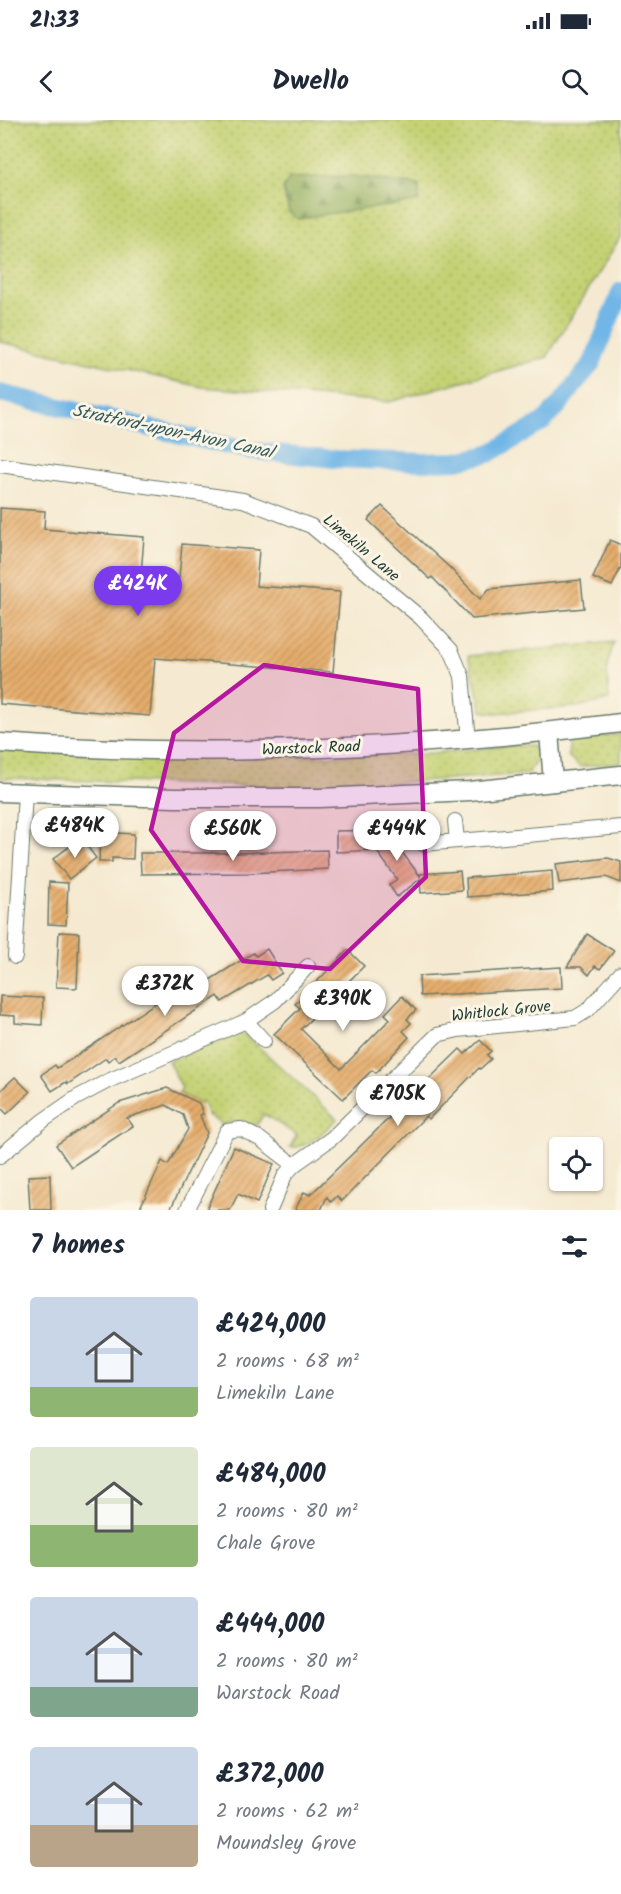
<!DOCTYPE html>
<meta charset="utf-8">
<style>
body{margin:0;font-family:Kalam,sans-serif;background:#f2f2f3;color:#1f2937;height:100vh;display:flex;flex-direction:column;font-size:22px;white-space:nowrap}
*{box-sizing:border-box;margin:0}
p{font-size:20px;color:#747a83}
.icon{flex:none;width:33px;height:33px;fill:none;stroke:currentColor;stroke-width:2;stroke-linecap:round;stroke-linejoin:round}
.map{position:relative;height:1090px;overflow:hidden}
.side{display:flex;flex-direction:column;background:#fff;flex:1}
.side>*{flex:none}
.buttons{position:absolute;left:549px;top:1017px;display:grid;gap:12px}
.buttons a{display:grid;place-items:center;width:54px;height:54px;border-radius:6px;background:#fff;box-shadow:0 2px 4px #0004;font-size:30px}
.price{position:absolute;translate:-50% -51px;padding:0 14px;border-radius:21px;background:#fff;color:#222;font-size:20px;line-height:39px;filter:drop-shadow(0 2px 3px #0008)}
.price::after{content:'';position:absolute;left:50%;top:36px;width:18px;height:14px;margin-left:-9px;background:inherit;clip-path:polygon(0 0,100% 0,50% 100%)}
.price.selected{background:#7c3aed;color:#fff}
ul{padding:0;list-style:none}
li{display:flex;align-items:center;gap:18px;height:150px;padding:0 30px}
li span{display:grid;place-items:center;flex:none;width:168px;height:120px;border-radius:6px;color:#555}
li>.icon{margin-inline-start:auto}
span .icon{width:72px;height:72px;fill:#fffc;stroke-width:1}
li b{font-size:26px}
h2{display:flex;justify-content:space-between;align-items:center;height:72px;padding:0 30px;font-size:26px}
.status{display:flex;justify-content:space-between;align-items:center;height:42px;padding:0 30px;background:#fff;direction:ltr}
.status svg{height:16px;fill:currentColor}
header{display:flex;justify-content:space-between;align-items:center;height:78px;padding:0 30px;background:#fff;font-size:27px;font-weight:800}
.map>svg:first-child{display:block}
.grass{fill:url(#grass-dots);stroke:#728854;stroke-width:1.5}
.forest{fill:url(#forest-firs);stroke:#5d784d;stroke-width:1.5}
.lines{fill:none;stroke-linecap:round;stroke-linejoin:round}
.canal{stroke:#71b6e7;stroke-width:18}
.building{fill:url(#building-hatch)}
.minor-casing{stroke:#6a7a6b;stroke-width:16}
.tertiary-casing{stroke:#6a7a6b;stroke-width:21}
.minor{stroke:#fff;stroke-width:14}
.tertiary{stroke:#fff;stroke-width:18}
.marked{fill:#b5179e;fill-opacity:0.2;stroke:#b5179e;stroke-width:4.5;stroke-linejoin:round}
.labels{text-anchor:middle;stroke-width:6;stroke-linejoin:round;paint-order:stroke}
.street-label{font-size:16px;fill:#1f3d34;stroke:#fcf5e5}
.water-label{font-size:18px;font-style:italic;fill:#345b61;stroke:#fcf5e5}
</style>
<div class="status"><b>21:33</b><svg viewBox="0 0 49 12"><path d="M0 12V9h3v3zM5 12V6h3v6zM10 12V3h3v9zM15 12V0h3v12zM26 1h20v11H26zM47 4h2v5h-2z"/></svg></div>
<header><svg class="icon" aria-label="back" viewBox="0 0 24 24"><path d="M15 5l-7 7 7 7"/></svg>Dwello<svg class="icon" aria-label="search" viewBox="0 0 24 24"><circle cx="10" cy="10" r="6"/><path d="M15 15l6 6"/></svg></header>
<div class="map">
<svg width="621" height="1090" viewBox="0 0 621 1090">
<defs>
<pattern id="grass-dots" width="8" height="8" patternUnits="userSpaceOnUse" patternTransform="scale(1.5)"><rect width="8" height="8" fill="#c4d274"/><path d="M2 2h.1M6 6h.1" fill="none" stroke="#a8b565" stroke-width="1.8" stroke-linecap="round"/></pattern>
<pattern id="forest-firs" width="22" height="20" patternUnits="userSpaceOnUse" patternTransform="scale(1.5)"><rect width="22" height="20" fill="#9bb466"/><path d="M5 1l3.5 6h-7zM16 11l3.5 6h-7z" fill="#7e9455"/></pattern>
<pattern id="building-hatch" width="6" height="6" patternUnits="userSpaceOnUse" patternTransform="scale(1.5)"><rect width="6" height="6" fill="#e6ad6c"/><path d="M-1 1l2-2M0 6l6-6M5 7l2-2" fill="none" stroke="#ba8e5a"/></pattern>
</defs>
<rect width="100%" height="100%" fill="#fcf5e5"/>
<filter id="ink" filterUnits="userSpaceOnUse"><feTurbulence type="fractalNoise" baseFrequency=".0167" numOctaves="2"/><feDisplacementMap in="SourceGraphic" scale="12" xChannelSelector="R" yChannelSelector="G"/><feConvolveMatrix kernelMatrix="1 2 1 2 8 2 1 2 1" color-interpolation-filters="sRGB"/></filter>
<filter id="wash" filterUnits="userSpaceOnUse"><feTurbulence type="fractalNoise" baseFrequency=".008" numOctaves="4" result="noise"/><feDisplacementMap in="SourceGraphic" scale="24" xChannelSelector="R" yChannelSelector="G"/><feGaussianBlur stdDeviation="1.35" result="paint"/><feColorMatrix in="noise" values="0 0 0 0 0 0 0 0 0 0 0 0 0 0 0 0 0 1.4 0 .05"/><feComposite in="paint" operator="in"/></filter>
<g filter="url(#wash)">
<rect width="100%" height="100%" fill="#f5ead1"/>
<g class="grass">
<path d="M0,0h621v116l-74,121 -158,45 -187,-15 -202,-45z"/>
<path d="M614,522l-7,24 2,34 -32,7 -82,6 -13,-2 -14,-55z"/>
<path d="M621,614v28l-41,5 -12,-11 2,-17z"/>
<path d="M519,625l16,2 3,12 -11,15 -211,14 -316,-10v-29l247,8 174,-3z"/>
<path d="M240,913l8,4 89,82c-14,13 -28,30 -47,28l7,-12 -33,-21 -8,12c-12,-5 -20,-5 -33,-1l-15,-10 -5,-13 -4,1 -20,-10 3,-5 -14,-27z"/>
</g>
<path class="forest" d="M352,56l67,9v16c-40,8 -81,9 -121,18l-9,-7 -6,-23 6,-11z"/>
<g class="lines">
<path class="canal" d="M0,273l246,57 89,9 89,3 33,-1 32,-7 55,-33 15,-16 33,-42 29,-72"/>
</g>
<g id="blocks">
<g class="building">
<path d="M382,386l67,61 31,32 9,-10 92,-9 3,28 -112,11 -40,-42 -2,2 -62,-59z"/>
<path d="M0,388l45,3 -1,18 100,8 -3,38 38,3 3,-34 77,6 -3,36 84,6 -7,80 -178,-14 -5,58 -150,-12z"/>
<path d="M610,420l11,5v22l-9,19 -19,-8z"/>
<path d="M385,710l35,46v-2l40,-3 2,19 -41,3 -1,-14 -23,18 -8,-12 8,-6 -21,-29 -40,2v-21z"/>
<path d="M100,712l34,2 -1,25 -21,-1v4h-13z"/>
<path d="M81,718l15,20 -27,21 -16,-20z"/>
<path d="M327,730l1,19 -79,4 -108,1 -1,-21h98z"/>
<path d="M608,738l13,4v21l-15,-6 -47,6 -3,-19z"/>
<path d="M552,751l1,20 -86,6 -1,-19z"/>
<path d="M49,762l19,1 -2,42 -18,-1z"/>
<path d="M59,812l20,1 -2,55 -21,-1z"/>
<path d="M587,814l27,17 -14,18 -5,-3 -6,9 -8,-8h-14z"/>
<path d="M267,829l15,24 -11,7 -4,-5 -45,27 -4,-6 -99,65 -4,-5 -7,5 -2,-3 -38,26 -2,-2 -14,9 -11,-16 14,-10 2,3 13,-8 105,-70 2,3 23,-16 5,6 48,-30 3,3z"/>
<path d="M348,830l16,16 -63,63 40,40 49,-50 -5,-5 17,-18 14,14 -9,9 4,4 -8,8 6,6 -33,36 -4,-3 -29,29 -69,-65 26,-26 -5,-4z"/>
<path d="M561,847l1,21 -142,8 -1,-20z"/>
<path d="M0,876l43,2 -1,27 -27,-2v-7l-15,-1z"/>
<path d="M480,920l11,11 -4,4 4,4 -11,10 -1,-1 -50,51 -3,-3 -84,85 -5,-5 -6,6 -4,-5 -6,13h-26l9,-18 6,3 150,-146 5,5z"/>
<path d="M15,957l15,15 -23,22 -7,-7v-16z"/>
<path d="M167,968l32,15 4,11 -3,1 7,18 -37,77h-31l23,-49 6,4 20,-36 -5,-14 -17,-10 -39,13 6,8 -62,41 -15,-22 63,-42z"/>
<path d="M234,1027l40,17 -17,39 -19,-9 -8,16h-24z"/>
<path d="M50,1055l1,35h-21l-2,-34z"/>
</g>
</g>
</g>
<g filter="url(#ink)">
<use href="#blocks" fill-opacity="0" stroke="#6a7a6b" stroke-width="1.5"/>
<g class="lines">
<defs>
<g id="minor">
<path d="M0,345l243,35 68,26 110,92 30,32 11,26 6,64"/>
<path d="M455,701l2,20"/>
<path d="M423,724l198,-17"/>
<path d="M15,837l10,-163"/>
<path d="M246,901l18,20"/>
<path d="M0,1036l44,-36 32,-22 32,-17 138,-60 29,-20 33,-35"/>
<path d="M187,1090l40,-79 14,-2 19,10 34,26 38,-27 105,-103 21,-5 117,-12 13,-8 33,-37"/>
<path d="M270,1090l15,-35 9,-10"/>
</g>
<g id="tertiary">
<path d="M549,612l4,50"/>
<path d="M0,623c204,15 418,6 621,-20"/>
<path d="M0,672l174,6h146l149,-7 152,-16"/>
</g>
</defs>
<use href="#minor" class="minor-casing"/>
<use href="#tertiary" class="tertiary-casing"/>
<use href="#minor" class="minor"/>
<use href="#tertiary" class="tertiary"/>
</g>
</g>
<path class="marked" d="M264,545l154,24 8,188 -96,92 -87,-8 -92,-131 23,-97z"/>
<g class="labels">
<g class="street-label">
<text transform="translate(362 427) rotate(40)" y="6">Limekiln Lane</text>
<text transform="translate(311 627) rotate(-2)" y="6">Warstock Road</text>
<text transform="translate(501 890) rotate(-6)" y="6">Whitlock Grove</text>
</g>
<g class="water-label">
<text transform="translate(173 311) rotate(12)" y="6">Stratford-upon-Avon Canal</text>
</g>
</g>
</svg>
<div class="buttons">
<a><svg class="icon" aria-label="locate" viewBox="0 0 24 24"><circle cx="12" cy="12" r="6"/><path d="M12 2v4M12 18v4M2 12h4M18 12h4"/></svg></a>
</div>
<b class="price selected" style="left:138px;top:497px">£424K</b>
<b class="price" style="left:75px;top:739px">£484K</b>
<b class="price" style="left:233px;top:742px">£560K</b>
<b class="price" style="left:397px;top:742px">£444K</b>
<b class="price" style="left:165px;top:897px">£372K</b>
<b class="price" style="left:343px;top:912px">£390K</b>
<b class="price" style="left:398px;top:1007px">£705K</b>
</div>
<section class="side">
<h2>7 homes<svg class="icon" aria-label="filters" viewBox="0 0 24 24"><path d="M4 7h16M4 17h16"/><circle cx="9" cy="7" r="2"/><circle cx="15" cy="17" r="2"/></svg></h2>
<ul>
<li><span style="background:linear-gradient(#c9d6e8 75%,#8fb573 0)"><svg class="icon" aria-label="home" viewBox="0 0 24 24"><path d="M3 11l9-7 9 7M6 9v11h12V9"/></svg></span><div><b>£424,000</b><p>2 rooms · 68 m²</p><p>Limekiln Lane</p></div></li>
<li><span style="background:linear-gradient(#dfe7d0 65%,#8fb573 0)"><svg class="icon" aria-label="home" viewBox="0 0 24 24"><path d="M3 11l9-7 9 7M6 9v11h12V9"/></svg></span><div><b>£484,000</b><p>2 rooms · 80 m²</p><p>Chale Grove</p></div></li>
<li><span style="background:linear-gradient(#c9d6e8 75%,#7fa58c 0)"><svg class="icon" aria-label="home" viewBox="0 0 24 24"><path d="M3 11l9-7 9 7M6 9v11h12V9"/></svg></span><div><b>£444,000</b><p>2 rooms · 80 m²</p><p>Warstock Road</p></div></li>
<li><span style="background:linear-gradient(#c9d6e8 65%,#b9a48a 0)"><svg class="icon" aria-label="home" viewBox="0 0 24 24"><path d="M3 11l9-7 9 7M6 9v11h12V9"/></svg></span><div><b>£372,000</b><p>2 rooms · 62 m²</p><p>Moundsley Grove</p></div></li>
</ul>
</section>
